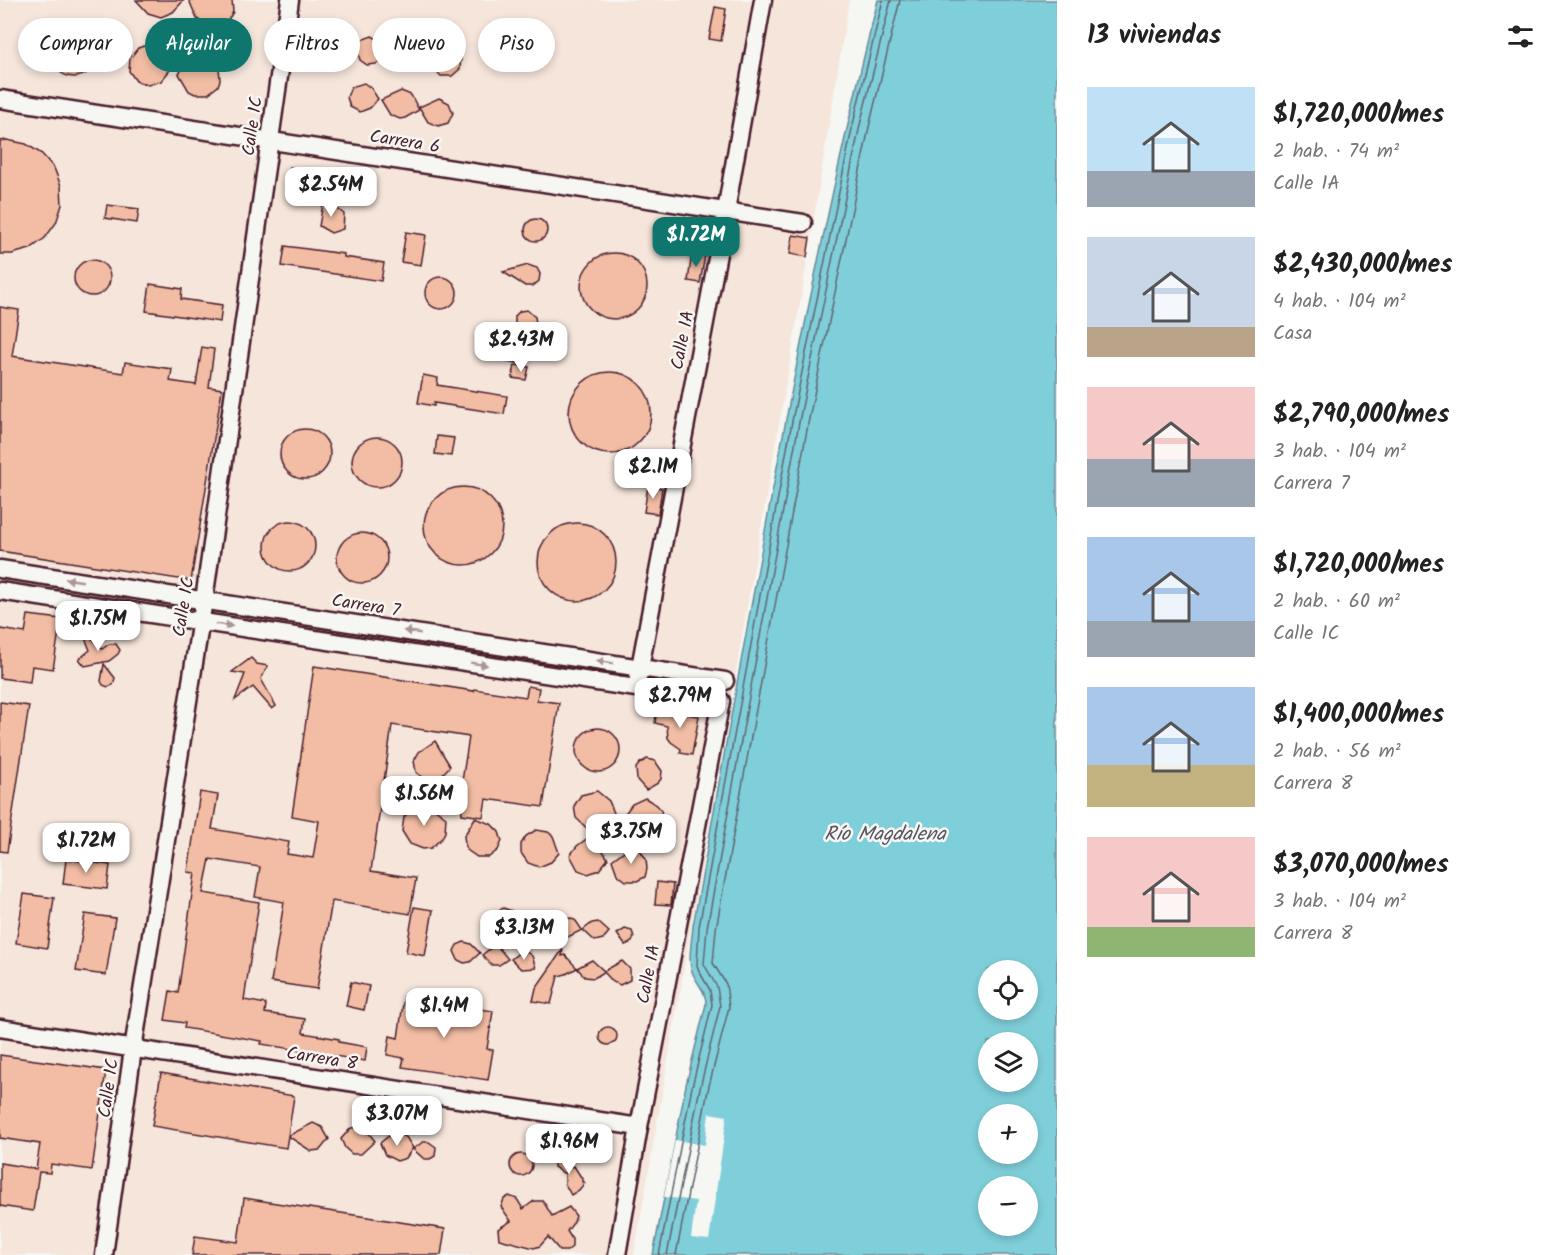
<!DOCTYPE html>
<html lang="es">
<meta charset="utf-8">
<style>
body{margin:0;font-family:Kalam,sans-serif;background:#f6f6f6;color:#222;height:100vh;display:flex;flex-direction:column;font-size:22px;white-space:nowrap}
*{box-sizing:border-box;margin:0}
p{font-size:20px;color:#767676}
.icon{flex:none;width:33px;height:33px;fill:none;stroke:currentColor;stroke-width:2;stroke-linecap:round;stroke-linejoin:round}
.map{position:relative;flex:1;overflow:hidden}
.panel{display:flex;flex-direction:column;background:#fff;width:510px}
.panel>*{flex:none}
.banner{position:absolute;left:18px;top:18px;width:570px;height:54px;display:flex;gap:12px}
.tools{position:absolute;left:978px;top:960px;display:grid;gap:12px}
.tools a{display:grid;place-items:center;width:60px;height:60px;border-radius:50%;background:#fff;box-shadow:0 3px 9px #0003;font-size:30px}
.price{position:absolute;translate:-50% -51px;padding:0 14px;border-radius:12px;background:#fff;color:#222;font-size:20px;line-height:39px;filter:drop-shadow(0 2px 3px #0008)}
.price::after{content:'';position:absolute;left:50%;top:36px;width:18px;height:14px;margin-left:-9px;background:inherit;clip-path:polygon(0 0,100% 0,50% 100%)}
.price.selected{background:#0f766e;color:#fff}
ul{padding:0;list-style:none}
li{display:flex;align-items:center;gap:18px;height:150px;padding:0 30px}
li span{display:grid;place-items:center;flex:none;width:168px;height:120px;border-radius:0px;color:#555}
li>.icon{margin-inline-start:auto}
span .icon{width:72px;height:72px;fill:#fffc;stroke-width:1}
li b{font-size:26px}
h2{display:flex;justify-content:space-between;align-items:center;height:72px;padding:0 30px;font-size:26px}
.pill{padding:0 21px;border-radius:27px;background:#fff;box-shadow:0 3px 9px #0003;font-size:21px;line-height:54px}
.pill.selected{background:#0f766e;color:#fff}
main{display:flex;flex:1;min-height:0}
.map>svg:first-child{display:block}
.built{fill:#f5e5db}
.water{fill:#7fcfda;stroke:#6a8994;stroke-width:1.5;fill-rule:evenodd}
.pier{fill:#f6f6f2}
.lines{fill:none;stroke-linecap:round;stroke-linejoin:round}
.shore{stroke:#5f6571;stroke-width:1.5}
.building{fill:#f2bda4;stroke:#4a1f2b;stroke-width:1.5}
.minor-casing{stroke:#4a1f2b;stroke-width:21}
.minor{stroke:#f6f6f2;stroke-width:16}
.oneway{fill:#a99598}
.labels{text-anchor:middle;stroke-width:5;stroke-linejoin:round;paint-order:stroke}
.street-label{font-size:18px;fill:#4a1f2b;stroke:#f6f6f2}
.water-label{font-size:20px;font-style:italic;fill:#5a5460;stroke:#f6f6f2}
</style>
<main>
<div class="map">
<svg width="1057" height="1255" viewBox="0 0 1057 1255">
<rect width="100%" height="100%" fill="#f6f6f2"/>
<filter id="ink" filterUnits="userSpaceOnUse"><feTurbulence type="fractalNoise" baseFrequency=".0167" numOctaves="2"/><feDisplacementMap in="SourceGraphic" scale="12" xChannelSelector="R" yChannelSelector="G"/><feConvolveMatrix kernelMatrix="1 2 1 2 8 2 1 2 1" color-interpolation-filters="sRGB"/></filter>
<g filter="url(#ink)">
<path class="built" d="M0,0h849l-47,292 -168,963h-634z"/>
<path class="water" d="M878,0h179v1255h-404l33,-170 20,-81c0,-13 -8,-19 -13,-30 -6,-13 -1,-34 0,-48 57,-309 108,-621 185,-926zM988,970h40v40h-40zM988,1042h40v40h-40zM988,1114h40v40h-40zM988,1186h40v40h-40z"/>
<path class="pier" d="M709,1113l18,3 -18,124 -18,-2 5,-37 -32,-4 11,-57 30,5z"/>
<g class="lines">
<g class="shore">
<path d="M659,1255l33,-168 20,-82 -2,-15 -11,-19 -2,-6 2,-38 94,-511 60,-292 30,-124"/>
<path d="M667,1255l33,-167 20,-82 -3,-19 -13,-23 3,-36 93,-511 60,-292 31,-125"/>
<path d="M676,1255l32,-165 21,-83 -3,-23 -13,-21 3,-34 93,-510 60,-292 31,-127"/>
</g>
</g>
<g class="building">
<path d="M136,0h48l-11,12 -12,5 -13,-4z"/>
<path d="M189,0h43l1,12 -7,11 -12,4 -6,-1 -11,-7z"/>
<path d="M715,7l11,2 -5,32 -12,-2z"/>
<circle cx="74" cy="55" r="22"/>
<path d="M372,36l9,5 9,14 -14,9 -9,1 -7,-5 -3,-10 4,-10z"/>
<path d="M410,42l10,5 8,14 -14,8 -5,1 -11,-4 -8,-15z"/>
<path d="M144,46l13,2 6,4 3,5 4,13 -9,11 -13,4 -12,-4 -7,-10 1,-13 8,-10z"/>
<path d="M443,49l11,1 7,8 -1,11 -8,7h-11l-4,-4 -9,-15z"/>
<path d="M197,56l13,2 9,9 1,13 -2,6 -10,8h-13l-6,-3 -10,-17 7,-12z"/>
<path d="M364,83l7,5 7,11 -8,9 -10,4 -10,-5 -3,-10 4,-10z"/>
<path d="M401,91l10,4 8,15 -14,8 -5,1 -10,-4 -9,-15z"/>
<path d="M439,98l10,5 4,10 -5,10 -10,3 -10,-4 -9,-15z"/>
<path d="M7,140l19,4 16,10 12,14 7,18 1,19 -6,18 -11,15 -15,11 -18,5h-12v-113z"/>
<path d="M290,167l76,11 -2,18 -6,-1v3l-42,-6v-3l-28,-4z"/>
<path d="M324,198l20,16 -1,15 -12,4 -12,-7z"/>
<path d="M107,205l32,4 -2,14 -32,-5z"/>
<circle cx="536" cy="230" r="11"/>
<path d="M406,232l20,3 -5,30 -20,-3z"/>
<path d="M793,235l17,3 -3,19 -17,-3z"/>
<path d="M285,246l59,8v3l40,6 -3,18 -99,-15z"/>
<circle cx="614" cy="286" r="33"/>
<path d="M692,253l13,2 -5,28 -12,-2z"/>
<circle cx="92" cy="278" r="18"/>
<path d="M528,265l9,3 3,6 -1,7 -6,5h-8l-22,-14z"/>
<circle cx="441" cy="293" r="16"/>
<path d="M150,284l32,5 -1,10 41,6 -2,17 -74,-11z"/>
<path d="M0,307l19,3 -7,46 111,17 2,-11 47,7 -2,12 26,4 6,-38 12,2 -5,38 13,2 -31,192 -191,-30z"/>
<path d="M527,310l8,7 1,7 -4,6 -9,5 -8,-12v-7l5,-5z"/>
<path d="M504,344l17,3 -2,16 -17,-3z"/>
<path d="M515,365l14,2 -3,13 -14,-2z"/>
<circle cx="610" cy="413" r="41"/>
<path d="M423,375l15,3 -1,7 70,11 -3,18 -70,-11v3l-16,-3z"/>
<circle cx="305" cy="454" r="25"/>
<path d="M437,436l17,2 -3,18 -16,-2z"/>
<circle cx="377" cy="462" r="25"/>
<path d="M648,486l14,2 -4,26 -14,-2z"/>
<circle cx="463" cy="526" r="39"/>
<circle cx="290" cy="546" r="25"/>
<circle cx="577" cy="562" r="39"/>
<circle cx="362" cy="558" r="25"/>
<path d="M28,615l33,4 -8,50 -21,-3 -2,16 -30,-4v-49l25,4z"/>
<path d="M80,626l22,23 7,-5h7l4,6 -2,4 -9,7 -24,5 -6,-7 11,-9z"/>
<path d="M251,658l6,6 11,2 -7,13 15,27 -4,3 -19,-22 -18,13 10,-26 -13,-2z"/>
<path d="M104,664l11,14 -2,7 -5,2 -5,-2 -2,-4z"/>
<path d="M314,666l160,25v-2l52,8 2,-11 11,2 -2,12 22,3 -16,104 -57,-8 -3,18 -21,-3 -2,-20 9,-57 -77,-12 -21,146 45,7 -6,36 -78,-13 -15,88 -46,-7 13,-80 -29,-5 5,-30 -50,-8 -7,34 56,9 -15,98 22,4 -1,9 40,6 -2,14 36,6v3l28,5 -2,14 -104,-17 1,-3 -78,-13 1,-5 -20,-3 5,-29 8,2 17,-120 -7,-1 12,-80 18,3 -6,34 77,13 -2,12 26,4 6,-37 -27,-5z"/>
<path d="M0,702l29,4 -22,146 -7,-1z"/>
<path d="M657,709l42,7 -7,39 -12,-2 1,-4 -10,-7 -3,-4 -1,-12 -12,-3z"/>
<circle cx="598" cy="750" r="22"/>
<path d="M435,741l15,25 -10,11 -5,3 -11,-1 -8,-7 -2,-11 5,-9z"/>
<path d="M647,759l8,2 7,10 -1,8 -3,4 -12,7 -9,-10 -1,-12 4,-5z"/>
<path d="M597,791l12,10 5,12 -8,11 -14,9 -16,-15 -2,-12 7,-11z"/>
<path d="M645,798l12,7 4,5 2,13 -6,10 -17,7 -13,-13 -3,-12 8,-11z"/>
<path d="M420,805l14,3 12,9 -1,15 -3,6 -11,10 -8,1 -13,-5 -8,-13 2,-14 10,-10z"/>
<path d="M475,818l16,6 8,8 3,9 -4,9 -9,7h-12l-10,-7 -2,-6 -1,-8z"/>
<path d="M536,830l12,2 5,4 6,17 -8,9 -12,5 -11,-4 -7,-10v-9l5,-8z"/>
<path d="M588,838l12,8 8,13 -9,11 -11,4 -10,-4 -8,-15 7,-9z"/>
<path d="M638,847l8,12 1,10 -2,8 -8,4h-11l-9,-7 -5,-14 12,-9z"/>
<path d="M66,859l44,6 -3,24 -44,-5z"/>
<path d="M657,882l16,2 -2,21 -16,-1z"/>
<path d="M24,894l30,4 -7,50 -31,-5z"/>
<path d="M414,907l19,3 -8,46 -19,-4z"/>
<path d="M503,908l9,3 6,9 -10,6 -9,-1 -7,-9z"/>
<path d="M534,912l6,2 3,9 -4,5 -8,3 -12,-11 10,-7z"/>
<path d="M85,914l30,4 -9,57 -30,-4z"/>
<path d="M571,918l5,3 6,9 -14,7 -4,-2 -5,-9 6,-7z"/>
<path d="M598,922l11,10 -6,7 -8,2 -12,-11 9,-7z"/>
<path d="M625,929l7,2 2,6 -2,5 -7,3 -8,-11z"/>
<path d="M464,942l7,2 9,9 -10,9 -6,1 -6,-3 -4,-9 3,-6z"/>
<path d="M498,947l10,12 -9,6h-7l-10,-10 9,-7z"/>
<path d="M563,949l-1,7 3,-1 12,13 -11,6 -8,2 -7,28 -18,-3 3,-13z"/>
<path d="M525,951l7,5 4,12 -15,1 -10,-10 9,-7z"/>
<path d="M592,960l12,11 18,-10 8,8v11l-10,5 -7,-3 -9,-10 -10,6 -9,-1 -8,-9z"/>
<path d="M351,982l18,4 -5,24 -18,-4z"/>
<path d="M404,997l89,14 -6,38 6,1 -5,30 -86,-13 2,-9 -17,-3 3,-19 8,2z"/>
<circle cx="608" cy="1036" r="9"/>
<path d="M0,1055l106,15 -14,100 -41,-6 -1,9 -11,-1 -6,39 -33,-5v-43l36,6 4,-25 -40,-6z"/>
<path d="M161,1073l133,23 -6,40 25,-13 9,4 7,12 -9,11 -9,1 -23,-15 -2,12 -134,-22z"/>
<path d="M359,1127l8,4 8,10 -14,13h-9l-7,-6 -4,-9 10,-11z"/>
<path d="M398,1133l8,4 7,11 -7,10 -9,3 -12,-6 -5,-12 10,-8z"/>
<path d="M423,1142h6l7,5 -1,9 -5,3h-6l-11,-10z"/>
<circle cx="521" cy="1165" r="11"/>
<path d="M558,1158h7l7,9 2,-1 10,16 -2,-1 1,4 -4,5 -8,5 -6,-11v-10l-11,-7v-6z"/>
<path d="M509,1196l8,3 6,10 11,-8h9l9,15 17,-9 7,9 -2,6 -7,9 5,8v8l-5,4h-7l-12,-14 -8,9 -6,2 -35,-9 -1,-10 13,-8 -10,-14 3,-8z"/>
<path d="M244,1198l201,31 -4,26h-249l3,-19 43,6z"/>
</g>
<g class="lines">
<defs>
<g id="minor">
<path d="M0,99l803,124"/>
<path d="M0,569l725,112"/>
<path d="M0,591l721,110 -82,426 -22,128"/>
<path d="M638,678l88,-467 37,-211"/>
<path d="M0,1028l639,99"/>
<path d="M104,1255l29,-206 71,-449 86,-600"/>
</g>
</defs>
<use href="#minor" class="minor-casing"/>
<use href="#minor" class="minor"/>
</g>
<defs><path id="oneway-solid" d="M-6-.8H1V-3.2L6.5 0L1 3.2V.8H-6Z" transform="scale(1.5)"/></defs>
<g class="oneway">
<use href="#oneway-solid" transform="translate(74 580) rotate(-172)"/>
<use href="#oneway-solid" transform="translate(224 625) rotate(9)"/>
<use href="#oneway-solid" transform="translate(412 632) rotate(-171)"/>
<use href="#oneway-solid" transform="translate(605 662) rotate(-171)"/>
<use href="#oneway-solid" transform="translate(479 664) rotate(9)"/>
</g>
</g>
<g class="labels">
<g class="street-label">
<text transform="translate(252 126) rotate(-82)" y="6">Calle 1C</text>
<text transform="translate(405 141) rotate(9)" y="6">Carrera 6</text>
<text transform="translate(682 340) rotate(-79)" y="6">Calle 1A</text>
<text transform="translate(366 605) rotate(9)" y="6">Carrera 7</text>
<text transform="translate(183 607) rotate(-81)" y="6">Calle 1C</text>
<text transform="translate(648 974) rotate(-79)" y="6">Calle 1A</text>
<text transform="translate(322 1058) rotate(9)" y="6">Carrera 8</text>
<text transform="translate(108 1088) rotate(-82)" y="6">Calle 1C</text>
</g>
<g class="water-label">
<text x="885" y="840">Río Magdalena</text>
</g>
</g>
</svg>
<div class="tools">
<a><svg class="icon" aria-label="locate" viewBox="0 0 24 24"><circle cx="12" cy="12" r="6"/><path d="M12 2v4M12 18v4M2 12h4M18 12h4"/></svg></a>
<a><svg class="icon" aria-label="layers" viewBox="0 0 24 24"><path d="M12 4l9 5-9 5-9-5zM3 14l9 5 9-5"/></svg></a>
<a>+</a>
<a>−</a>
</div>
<b class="price" style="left:331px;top:218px">$2.54M</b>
<b class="price selected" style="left:696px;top:268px">$1.72M</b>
<b class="price" style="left:521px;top:373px">$2.43M</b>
<b class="price" style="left:653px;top:500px">$2.1M</b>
<b class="price" style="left:98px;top:652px">$1.75M</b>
<b class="price" style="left:680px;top:729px">$2.79M</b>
<b class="price" style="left:424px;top:827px">$1.56M</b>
<b class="price" style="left:631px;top:865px">$3.75M</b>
<b class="price" style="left:86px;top:874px">$1.72M</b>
<b class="price" style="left:524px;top:961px">$3.13M</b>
<b class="price" style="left:444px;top:1039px">$1.4M</b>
<b class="price" style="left:397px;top:1147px">$3.07M</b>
<b class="price" style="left:569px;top:1175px">$1.96M</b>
<div class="banner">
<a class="pill">Comprar</a>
<a class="pill selected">Alquilar</a>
<a class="pill">Filtros</a>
<a class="pill">Nuevo</a>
<a class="pill">Piso</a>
</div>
</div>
<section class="panel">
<h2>13 viviendas<svg class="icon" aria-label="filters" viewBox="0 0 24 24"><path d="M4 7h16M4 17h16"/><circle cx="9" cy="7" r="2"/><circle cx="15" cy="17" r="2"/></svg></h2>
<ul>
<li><span style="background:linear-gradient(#bfe0f5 70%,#9aa5b1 0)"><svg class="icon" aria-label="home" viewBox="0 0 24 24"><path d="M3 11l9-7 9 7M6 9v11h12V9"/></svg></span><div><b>$1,720,000/mes</b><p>2 hab. · 74 m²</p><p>Calle 1A</p></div></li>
<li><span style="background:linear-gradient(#c9d6e8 75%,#b9a48a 0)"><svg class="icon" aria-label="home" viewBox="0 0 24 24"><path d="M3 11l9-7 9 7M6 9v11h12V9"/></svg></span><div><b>$2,430,000/mes</b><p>4 hab. · 104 m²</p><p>Casa</p></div></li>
<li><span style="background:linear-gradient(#f6c9c9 60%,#9aa5b1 0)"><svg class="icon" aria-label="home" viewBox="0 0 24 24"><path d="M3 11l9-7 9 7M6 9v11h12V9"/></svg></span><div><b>$2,790,000/mes</b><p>3 hab. · 104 m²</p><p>Carrera 7</p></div></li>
<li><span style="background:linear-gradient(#a9c7e8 70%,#9aa5b1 0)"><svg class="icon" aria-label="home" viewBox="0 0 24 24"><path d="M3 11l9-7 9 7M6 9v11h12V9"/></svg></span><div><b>$1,720,000/mes</b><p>2 hab. · 60 m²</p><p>Calle 1C</p></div></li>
<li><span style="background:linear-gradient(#a9c7e8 65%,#c2b280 0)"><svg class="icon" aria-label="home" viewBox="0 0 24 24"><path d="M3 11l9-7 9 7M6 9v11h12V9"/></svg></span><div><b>$1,400,000/mes</b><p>2 hab. · 56 m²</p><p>Carrera 8</p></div></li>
<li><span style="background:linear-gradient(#f6c9c9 75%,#8fb573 0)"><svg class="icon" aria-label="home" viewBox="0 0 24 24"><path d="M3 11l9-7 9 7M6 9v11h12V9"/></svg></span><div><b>$3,070,000/mes</b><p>3 hab. · 104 m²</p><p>Carrera 8</p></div></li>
</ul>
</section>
</main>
